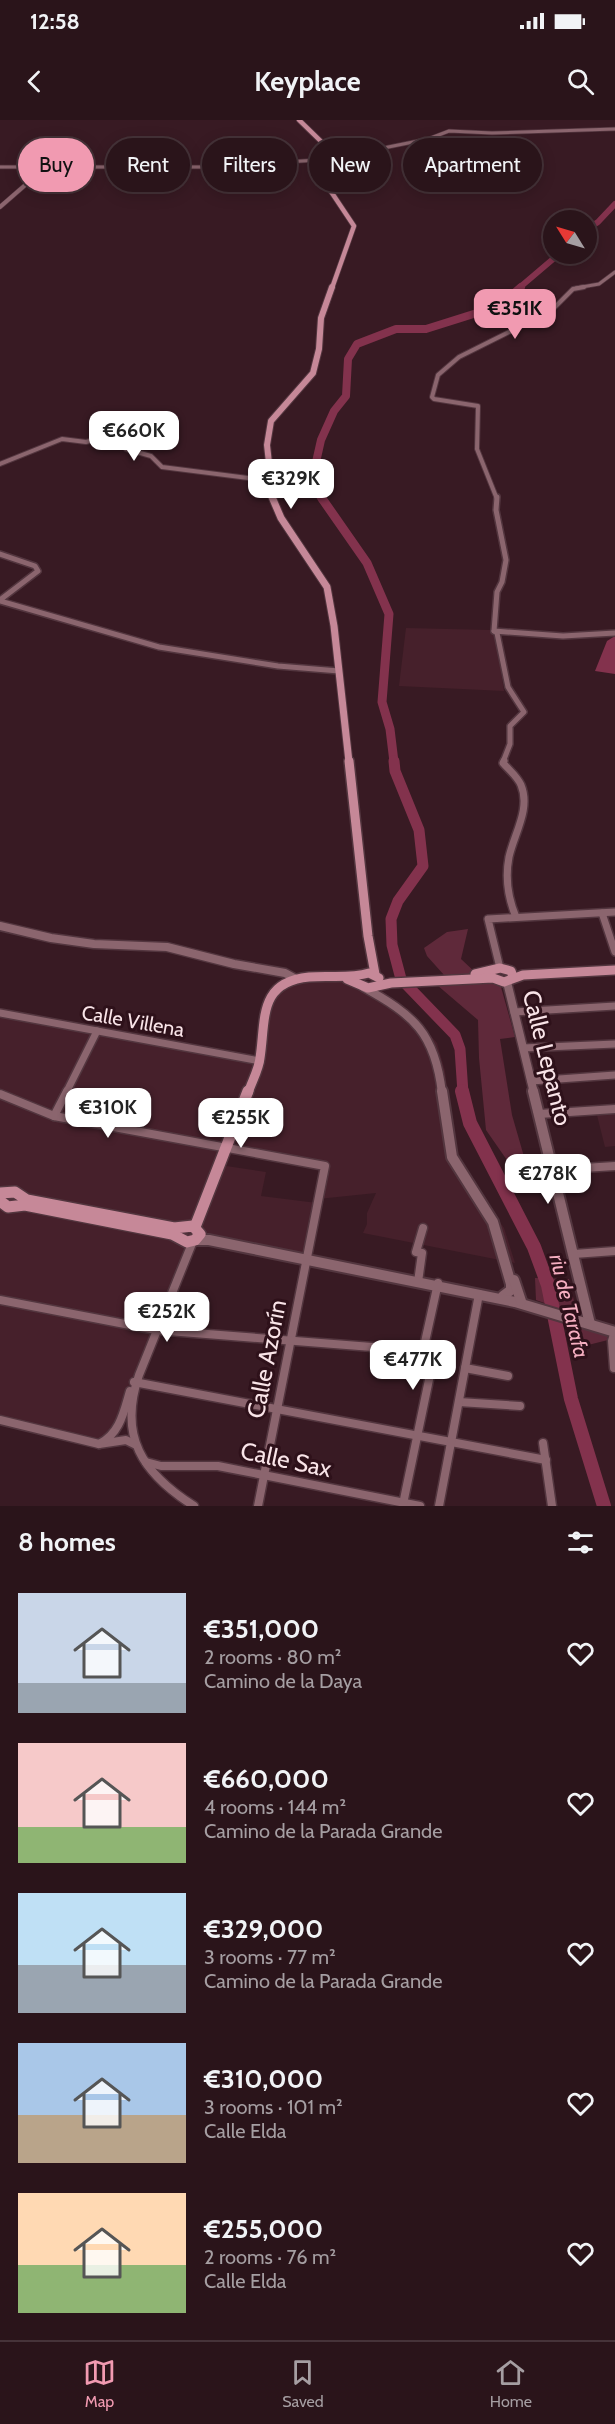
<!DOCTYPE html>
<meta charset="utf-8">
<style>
body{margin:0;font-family:Cabin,sans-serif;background:#321d23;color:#f1f3f6;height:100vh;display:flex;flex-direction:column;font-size:22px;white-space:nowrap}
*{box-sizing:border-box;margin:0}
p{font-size:20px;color:#a59ea2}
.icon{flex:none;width:33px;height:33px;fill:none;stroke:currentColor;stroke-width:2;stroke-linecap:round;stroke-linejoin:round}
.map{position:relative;height:1386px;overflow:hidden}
.details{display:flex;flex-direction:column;background:#2a141a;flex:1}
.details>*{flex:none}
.guide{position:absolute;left:18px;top:18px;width:579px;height:54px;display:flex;gap:12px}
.needle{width:39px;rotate:307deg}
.fabs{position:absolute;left:543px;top:90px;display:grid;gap:12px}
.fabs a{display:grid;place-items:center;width:54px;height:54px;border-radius:50%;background:#2a141a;box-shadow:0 3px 15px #0003,0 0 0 2px #463339;font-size:30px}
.price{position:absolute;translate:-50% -51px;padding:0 14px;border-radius:12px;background:#fff;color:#222;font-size:20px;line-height:39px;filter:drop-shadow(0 2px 3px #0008)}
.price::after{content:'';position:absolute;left:50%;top:36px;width:18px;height:14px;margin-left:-9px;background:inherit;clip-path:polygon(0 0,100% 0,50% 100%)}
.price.selected{background:#f19ab1;color:#111}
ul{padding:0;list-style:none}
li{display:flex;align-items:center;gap:18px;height:150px;padding:0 18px}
li span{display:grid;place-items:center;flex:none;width:168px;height:120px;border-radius:0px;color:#555}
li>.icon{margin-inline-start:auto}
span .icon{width:72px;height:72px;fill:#fffc;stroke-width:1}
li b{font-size:26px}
h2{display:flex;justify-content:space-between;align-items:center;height:72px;padding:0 18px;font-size:26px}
.pill{padding:0 21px;border-radius:27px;background:#2a141a;box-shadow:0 3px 15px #0003,0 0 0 2px #463339;font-size:21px;line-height:54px}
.pill.selected{background:#f19ab1;color:#111}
.status{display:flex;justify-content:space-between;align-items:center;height:42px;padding:0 30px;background:#2a141a;direction:ltr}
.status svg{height:16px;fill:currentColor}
header{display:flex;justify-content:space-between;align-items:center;height:78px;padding:0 18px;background:#2a141a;font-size:27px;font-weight:800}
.menu{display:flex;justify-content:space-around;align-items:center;height:84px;border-top:2px solid #463339;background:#2a141a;font-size:16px;color:#a59ea2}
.menu a{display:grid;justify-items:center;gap:3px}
.menu .selected{color:#f19ab1}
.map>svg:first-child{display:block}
.built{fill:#46202b}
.green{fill:#5f293a}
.water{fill:#83324d}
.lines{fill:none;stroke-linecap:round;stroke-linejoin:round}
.river-far4{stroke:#83324d;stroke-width:6}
.river-far3{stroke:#83324d;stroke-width:8}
.river-far2{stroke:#83324d;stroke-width:9}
.river-far1{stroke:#83324d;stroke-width:11}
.river{stroke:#83324d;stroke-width:14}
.minor-far4-casing{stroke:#53363f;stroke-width:4.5}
.minor-far3-casing{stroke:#53363f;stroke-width:6}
.minor-far2-casing{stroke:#53363f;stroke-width:8}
.minor-far1-casing{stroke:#53363f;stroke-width:10}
.minor-casing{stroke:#53363f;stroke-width:11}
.tertiary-far2-casing{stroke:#53363f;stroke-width:5}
.tertiary-far1-casing{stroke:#53363f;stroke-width:11}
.tertiary-casing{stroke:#53363f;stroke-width:14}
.secondary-far4-casing{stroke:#53363f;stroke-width:6}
.secondary-far3-casing{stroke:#53363f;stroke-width:8}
.secondary-far2-casing{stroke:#53363f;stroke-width:9}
.secondary-far1-casing{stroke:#53363f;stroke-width:12}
.secondary-casing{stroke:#53363f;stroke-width:14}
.minor-far4{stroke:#8b656e;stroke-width:3}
.minor-far3{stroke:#8b656e;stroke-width:4}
.minor-far2{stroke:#8b656e;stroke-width:5}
.minor-far1{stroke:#8b656e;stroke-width:7}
.minor{stroke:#8b656e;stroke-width:8}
.tertiary-far2{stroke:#8b656e;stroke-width:4}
.tertiary-far1{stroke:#8b656e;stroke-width:8}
.tertiary{stroke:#8b656e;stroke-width:10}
.secondary-far4{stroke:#c68898;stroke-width:4.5}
.secondary-far3{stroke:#c68898;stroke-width:6}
.secondary-far2{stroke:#c68898;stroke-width:7}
.secondary-far1{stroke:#c68898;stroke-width:9}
.secondary{stroke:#c68898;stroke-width:11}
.labels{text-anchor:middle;stroke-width:6;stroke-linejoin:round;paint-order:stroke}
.street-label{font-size:20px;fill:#f9e4e8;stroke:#2e111a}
.water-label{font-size:21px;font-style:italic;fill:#f6afc1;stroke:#2e111a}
.near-street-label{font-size:24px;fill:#f9e4e8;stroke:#2e111a}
</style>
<div class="status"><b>12:58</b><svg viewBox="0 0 49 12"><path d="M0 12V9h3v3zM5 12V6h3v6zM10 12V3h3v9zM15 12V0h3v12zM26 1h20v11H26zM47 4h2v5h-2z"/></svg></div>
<header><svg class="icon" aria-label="back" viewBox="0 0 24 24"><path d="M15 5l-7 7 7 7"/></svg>Keyplace<svg class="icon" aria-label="search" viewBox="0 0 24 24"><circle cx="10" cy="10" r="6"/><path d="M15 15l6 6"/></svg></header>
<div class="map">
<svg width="615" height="1386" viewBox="0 0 615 1386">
<rect width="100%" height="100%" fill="#381a23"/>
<g class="built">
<path d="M406,508l84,2 6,8 8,53 -105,-5z"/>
<path d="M353,858l17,5 12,8 31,24 24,28 8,28 9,71 5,15 7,16 38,55 11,35 -152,-30 4,-9v-11l9,-20 -58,6 6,-32 -98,-18 -6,16 46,7 -5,24 56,7 -10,54 -114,-23 -75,201 -12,8 -106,-23v-407l260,48 6,-56 30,-26z"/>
<path d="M615,993v33l-10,1 -8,-32z"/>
</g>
<g class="green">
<path d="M468,809l-7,30 16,15 -33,1 -17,-19 -3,-8 23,-16z"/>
<path d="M489,861l12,6 14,50 -15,2 12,76 15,52 -16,-1 -25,-36 -7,-72 -1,-38 -41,-35z"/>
<path d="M535,1158l34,1 6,27 -8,5 -31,-11z"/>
<path d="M574,1201l33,10 1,9 -20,5v-3l-13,-2z"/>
</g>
<path class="water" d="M615,516v38l-20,-3 12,-30z"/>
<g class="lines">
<g class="river-far4">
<path d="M586,110l12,-8 17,-18"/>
<path d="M519,168l40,-34"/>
</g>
<path class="river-far3" d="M322,379l-8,-28 7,-31 13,-29 12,-15 2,-37 9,-15 39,-15h30l73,-23 22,-19"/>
<path class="river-far2" d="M321,377l46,66 22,51 -7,88 8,27 4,33"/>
<path class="river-far1" d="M394,641l1,10 24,59 4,36 -25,35 -7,18 1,26 9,34 54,56 5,14 3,44"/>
<path class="river" d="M462,971l8,32 64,124 14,38 23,114 33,107"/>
<defs>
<g id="minor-far4">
<path d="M334,38l94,-19 21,-8 43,2 123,-4"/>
<path d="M0,47h209l125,-8"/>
<path d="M576,168l23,-4 16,-12"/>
</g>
<g id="minor-far3">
<path d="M0,344l62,-25 24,3 38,-10 4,2 -2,15 25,7 11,11 110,14"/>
<path d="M497,379l-20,-50 1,-43 -44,-7 -2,-2 6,-22 21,-18 92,-46 22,-22 11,-2"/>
</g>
<g id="minor-far2">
<path d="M497,377l-1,13 10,50 -4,22 -5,10 -3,39 3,2 11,54 16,25 -14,14v18l-7,18"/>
<path d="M0,434l35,12 3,5 -38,29"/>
<path d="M0,481l159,46 119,19 61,5"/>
<path d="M494,511l69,5 52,-3"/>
</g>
<g id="minor-far1">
<path d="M504,641l-1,2c6,7 14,13 18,22 10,24 -7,49 -12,72 -4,21 -1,41 7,60"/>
<path d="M602,793l13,39"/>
<path d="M500,848l-12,-49 127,-7"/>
<path d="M514,892l101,-6"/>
<path d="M0,893l260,48"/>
<path d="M523,928l92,-4"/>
<path d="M531,961l84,-6"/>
<path d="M66,973l31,-62"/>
</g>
<g id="minor">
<path d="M0,974l54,22 271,50 -67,340"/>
<path d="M539,994l76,-5"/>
<path d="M54,996l13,-25"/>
<path d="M553,1050l62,-4"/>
<path d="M193,1121l-54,134c-21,61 3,98 55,131"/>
<path d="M574,1134l41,-3"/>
<path d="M418,1162l4,-29 -6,-1 7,-24"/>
<path d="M0,1180l156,30 267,21"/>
<path d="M465,1248l43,8"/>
<path d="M614,1248l-2,-27 3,-10"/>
<path d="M134,1262l412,78"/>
<path d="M459,1282l61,4"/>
<path d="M0,1300l99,24 27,-4 8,4"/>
<path d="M543,1323l9,63"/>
<path d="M99,1324c21,-10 25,-33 31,-53"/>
<path d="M146,1342l15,4h57l202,40"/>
<path d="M403,1384l28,-134 -8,-19 15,-68"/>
<path d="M439,1386l40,-212"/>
</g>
<path id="tertiary-far2" d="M0,87l31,-27 6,-13"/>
<g id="tertiary-far1">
<path d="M0,806l51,12 43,6 73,3 67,17 51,9 11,6"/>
<path d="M507,862l27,111"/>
<path d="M363,867c51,28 72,46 79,106"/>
</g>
<g id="tertiary">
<path d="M442,971l10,66 41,65 18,62v6l-8,6"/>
<path d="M533,971l57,233"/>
<path d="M195,1120h14l306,62 100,30"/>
<path d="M514,1160l7,21"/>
</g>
<path id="secondary-far4" d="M299,0l34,33 -3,37 24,36 -22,62"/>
<path id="secondary-far3" d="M273,379l-6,-54 4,-24 42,-48 6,-24 2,-31 11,-31"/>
<path id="secondary-far2" d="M272,377l9,21 46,69 7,39 15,136"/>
<g id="secondary-far1">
<path d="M349,641l19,175 7,38"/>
<path d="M475,854l25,-6 11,3 2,6"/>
<path d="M347,859l21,9 23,-5 102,-5 11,4 19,-7 92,-5"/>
<path d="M248,973c4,-12 11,-24 12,-35 6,-39 -2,-76 49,-81 20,-2 40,2 60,-4l10,5"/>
</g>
<g id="secondary">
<path d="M0,1073l15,-1 12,8 147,28 19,-2 7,8 -5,6 -8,2 -15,-8 -147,-29 -17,2 -8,-6"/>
<path d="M195,1107l53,-136"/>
</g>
</defs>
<use href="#minor-far4" class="minor-far4-casing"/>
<use href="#minor-far3" class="minor-far3-casing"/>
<use href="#minor-far2" class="minor-far2-casing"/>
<use href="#minor-far1" class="minor-far1-casing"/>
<use href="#minor" class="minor-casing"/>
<use href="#tertiary-far2" class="tertiary-far2-casing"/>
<use href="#tertiary-far1" class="tertiary-far1-casing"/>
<use href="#tertiary" class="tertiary-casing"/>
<use href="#secondary-far4" class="secondary-far4-casing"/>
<use href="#secondary-far3" class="secondary-far3-casing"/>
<use href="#secondary-far2" class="secondary-far2-casing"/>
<use href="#secondary-far1" class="secondary-far1-casing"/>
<use href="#secondary" class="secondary-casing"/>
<use href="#minor-far4" class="minor-far4"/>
<use href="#minor-far3" class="minor-far3"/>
<use href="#minor-far2" class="minor-far2"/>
<use href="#minor-far1" class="minor-far1"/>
<use href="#minor" class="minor"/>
<use href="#tertiary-far2" class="tertiary-far2"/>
<use href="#tertiary-far1" class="tertiary-far1"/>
<use href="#tertiary" class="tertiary"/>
<use href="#secondary-far4" class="secondary-far4"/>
<use href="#secondary-far3" class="secondary-far3"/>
<use href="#secondary-far2" class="secondary-far2"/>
<use href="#secondary-far1" class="secondary-far1"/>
<use href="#secondary" class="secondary"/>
</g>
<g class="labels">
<g class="street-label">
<text transform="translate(133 901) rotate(10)" y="7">Calle Villena</text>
</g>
<g class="water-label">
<text transform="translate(569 1186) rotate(76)" y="7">riu de Tarafa</text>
</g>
<g class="near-street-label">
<text transform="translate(547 938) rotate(76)" y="8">Calle Lepanto</text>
<text transform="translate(267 1239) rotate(-79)" y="8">Calle Azorín</text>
<text transform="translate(286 1340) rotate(12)" y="8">Calle Sax</text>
</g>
</g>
</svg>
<div class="fabs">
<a><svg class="needle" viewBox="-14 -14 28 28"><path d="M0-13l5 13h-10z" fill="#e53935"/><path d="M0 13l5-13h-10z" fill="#a59ea2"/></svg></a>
</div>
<b class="price selected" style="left:515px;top:220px">€351K</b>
<b class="price" style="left:134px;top:342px">€660K</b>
<b class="price" style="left:291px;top:390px">€329K</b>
<b class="price" style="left:108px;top:1019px">€310K</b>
<b class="price" style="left:241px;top:1029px">€255K</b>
<b class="price" style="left:548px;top:1085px">€278K</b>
<b class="price" style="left:167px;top:1223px">€252K</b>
<b class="price" style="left:413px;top:1271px">€477K</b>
<div class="guide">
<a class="pill selected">Buy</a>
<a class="pill">Rent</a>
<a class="pill">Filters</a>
<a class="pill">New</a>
<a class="pill">Apartment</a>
</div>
</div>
<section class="details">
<h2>8 homes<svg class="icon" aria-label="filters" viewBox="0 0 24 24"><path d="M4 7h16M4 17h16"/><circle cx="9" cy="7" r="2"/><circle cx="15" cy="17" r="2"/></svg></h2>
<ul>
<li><span style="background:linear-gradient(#c9d6e8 75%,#9aa5b1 0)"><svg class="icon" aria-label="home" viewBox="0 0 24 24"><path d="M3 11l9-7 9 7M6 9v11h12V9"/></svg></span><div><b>€351,000</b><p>2 rooms · 80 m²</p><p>Camino de la Daya</p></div><svg class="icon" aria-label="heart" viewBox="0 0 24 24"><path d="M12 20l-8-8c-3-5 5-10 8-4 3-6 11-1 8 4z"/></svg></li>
<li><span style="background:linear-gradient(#f6c9c9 70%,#8fb573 0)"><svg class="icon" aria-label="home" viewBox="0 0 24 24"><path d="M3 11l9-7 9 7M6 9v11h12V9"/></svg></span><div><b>€660,000</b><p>4 rooms · 144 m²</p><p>Camino de la Parada Grande</p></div><svg class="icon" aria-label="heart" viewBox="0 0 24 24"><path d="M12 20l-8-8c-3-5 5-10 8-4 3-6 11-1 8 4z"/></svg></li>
<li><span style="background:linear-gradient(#bfe0f5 60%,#9aa5b1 0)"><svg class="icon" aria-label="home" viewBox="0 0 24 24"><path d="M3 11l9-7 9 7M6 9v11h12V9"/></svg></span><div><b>€329,000</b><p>3 rooms · 77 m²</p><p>Camino de la Parada Grande</p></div><svg class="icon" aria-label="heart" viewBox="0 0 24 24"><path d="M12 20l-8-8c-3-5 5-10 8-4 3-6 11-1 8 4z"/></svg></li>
<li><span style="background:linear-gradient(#a9c7e8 60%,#b9a48a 0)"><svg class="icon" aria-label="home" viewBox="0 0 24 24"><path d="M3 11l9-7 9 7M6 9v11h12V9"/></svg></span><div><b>€310,000</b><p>3 rooms · 101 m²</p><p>Calle Elda</p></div><svg class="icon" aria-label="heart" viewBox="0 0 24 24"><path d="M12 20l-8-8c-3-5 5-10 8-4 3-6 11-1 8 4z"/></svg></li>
<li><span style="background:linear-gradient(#ffd9b3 60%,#8fb573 0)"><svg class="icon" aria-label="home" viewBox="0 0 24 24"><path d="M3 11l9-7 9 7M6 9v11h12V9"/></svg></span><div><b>€255,000</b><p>2 rooms · 76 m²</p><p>Calle Elda</p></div><svg class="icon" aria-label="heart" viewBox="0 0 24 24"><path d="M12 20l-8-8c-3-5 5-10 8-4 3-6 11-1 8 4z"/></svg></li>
</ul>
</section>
<nav class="menu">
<a class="selected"><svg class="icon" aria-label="map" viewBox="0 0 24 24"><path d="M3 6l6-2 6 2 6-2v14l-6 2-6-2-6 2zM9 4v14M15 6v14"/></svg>Map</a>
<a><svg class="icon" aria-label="saved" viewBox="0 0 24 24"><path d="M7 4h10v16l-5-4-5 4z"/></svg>Saved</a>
<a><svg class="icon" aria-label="home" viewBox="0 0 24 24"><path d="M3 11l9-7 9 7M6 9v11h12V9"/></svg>Home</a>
</nav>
